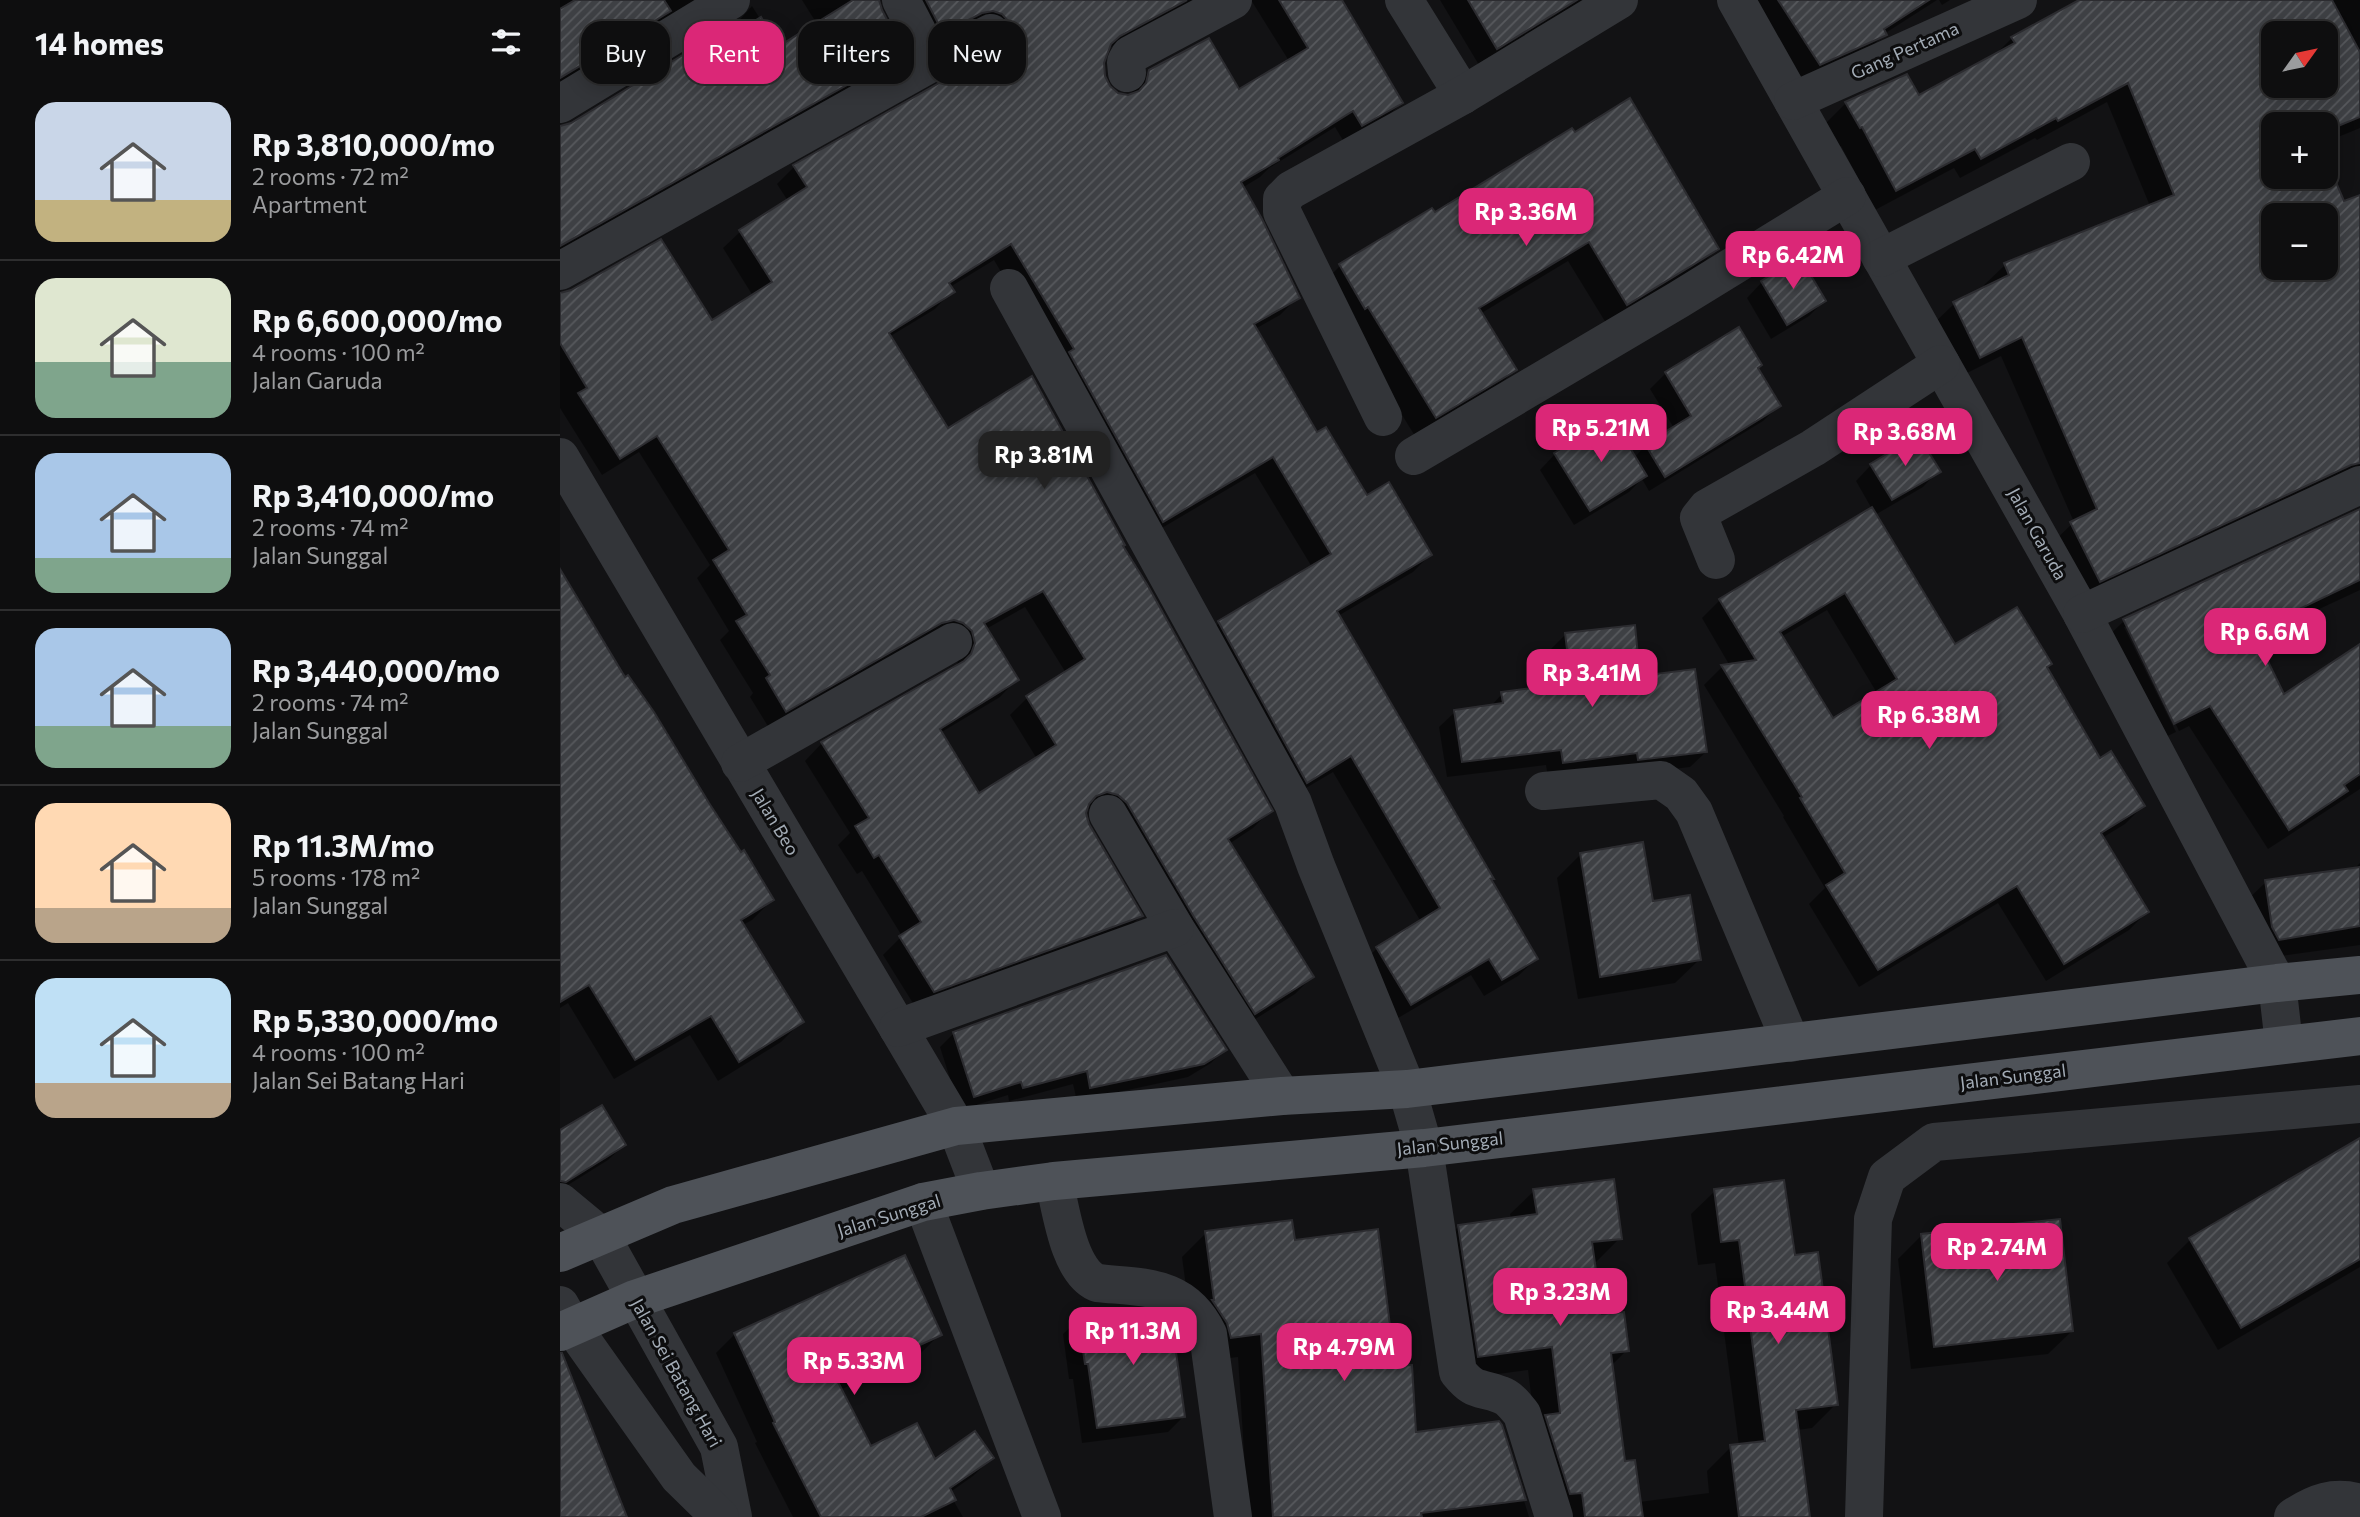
<!DOCTYPE html>
<meta charset="utf-8">
<style>
body{margin:0;font-family:Commissioner,sans-serif;background:#1c1c1d;color:#f1f3f6;height:100vh;display:flex;flex-direction:column;font-size:26px;white-space:nowrap}
*{box-sizing:border-box;margin:0}
p{font-size:23px;color:#9b9c9e}
.icon{flex:none;width:38px;height:38px;fill:none;stroke:currentColor;stroke-width:2;stroke-linecap:round;stroke-linejoin:round}
.map{position:relative;flex:1;overflow:hidden}
.details{display:flex;flex-direction:column;background:#0e0e0f;width:560px}
.details>*{flex:none}
.top-card{position:absolute;left:21px;top:21px;width:665px;height:63px;display:flex;gap:14px}
.needle{width:46px;rotate:57deg}
.fabs{position:absolute;left:1701px;top:21px;display:grid;gap:14px}
.fabs a{display:grid;place-items:center;width:77px;height:77px;border-radius:14px;background:#0e0e0f;box-shadow:0 4px 18px #0003,0 0 0 2px #2e2e2f;font-size:35px}
.price{position:absolute;translate:-50% -60px;padding:0 16px;border-radius:14px;background:#db2777;color:#fff;font-size:23px;line-height:46px;filter:drop-shadow(0 2px 4px #0008)}
.price::after{content:'';position:absolute;left:50%;top:42px;width:21px;height:16px;margin-left:-10px;background:inherit;clip-path:polygon(0 0,100% 0,50% 100%)}
.price.on{background:#222;color:#fff}
ul{padding:0;list-style:none}
li{display:flex;align-items:center;gap:21px;height:175px;padding:0 35px}
li+li{border-top:2px solid #2e2e2f}
li span{display:grid;place-items:center;flex:none;width:196px;height:140px;border-radius:21px;color:#555}
li>.icon{margin-inline-start:auto}
span .icon{width:84px;height:84px;fill:#fffc;stroke-width:1}
li b{font-size:30px}
h2{display:flex;justify-content:space-between;align-items:center;height:84px;padding:0 35px;font-size:30px}
.chip{padding:0 24px;border-radius:21px;background:#0e0e0f;box-shadow:0 4px 18px #0003,0 0 0 2px #2e2e2f;font-size:24px;line-height:63px}
.chip.on{background:#db2777;color:#fff}
main{display:flex;flex:1;min-height:0}
.map>svg:first-child{display:block}
.shadow{fill:#0007;fill-rule:evenodd}
.building{fill:url(#building-hatch);stroke:#2c2c30;stroke-width:2;fill-rule:evenodd}
.lines{fill:none;stroke-linecap:round;stroke-linejoin:round}
.minor{stroke:#333539;stroke-width:38}
.major{stroke:#4e5258;stroke-width:38}
.labels{text-anchor:middle;stroke-width:6;stroke-linejoin:round;paint-order:stroke}
.street-label{font-size:18px;fill:#a2abb5;stroke:#0d0d0e}
</style>
<main>
<section class="details">
<h2>14 homes<svg class="icon" aria-label="filters" viewBox="0 0 24 24"><path d="M4 7h16M4 17h16"/><circle cx="9" cy="7" r="2"/><circle cx="15" cy="17" r="2"/></svg></h2>
<ul>
<li><span style="background:linear-gradient(#c9d6e8 70%,#c2b280 0)"><svg class="icon" aria-label="home" viewBox="0 0 24 24"><path d="M3 11l9-7 9 7M6 9v11h12V9"/></svg></span><div><b>Rp 3,810,000/mo</b><p>2 rooms · 72 m²</p><p>Apartment</p></div></li>
<li><span style="background:linear-gradient(#dfe7d0 60%,#7fa58c 0)"><svg class="icon" aria-label="home" viewBox="0 0 24 24"><path d="M3 11l9-7 9 7M6 9v11h12V9"/></svg></span><div><b>Rp 6,600,000/mo</b><p>4 rooms · 100 m²</p><p>Jalan Garuda</p></div></li>
<li><span style="background:linear-gradient(#a9c7e8 75%,#7fa58c 0)"><svg class="icon" aria-label="home" viewBox="0 0 24 24"><path d="M3 11l9-7 9 7M6 9v11h12V9"/></svg></span><div><b>Rp 3,410,000/mo</b><p>2 rooms · 74 m²</p><p>Jalan Sunggal</p></div></li>
<li><span style="background:linear-gradient(#a9c7e8 70%,#7fa58c 0)"><svg class="icon" aria-label="home" viewBox="0 0 24 24"><path d="M3 11l9-7 9 7M6 9v11h12V9"/></svg></span><div><b>Rp 3,440,000/mo</b><p>2 rooms · 74 m²</p><p>Jalan Sunggal</p></div></li>
<li><span style="background:linear-gradient(#ffd9b3 75%,#b9a48a 0)"><svg class="icon" aria-label="home" viewBox="0 0 24 24"><path d="M3 11l9-7 9 7M6 9v11h12V9"/></svg></span><div><b>Rp 11.3M/mo</b><p>5 rooms · 178 m²</p><p>Jalan Sunggal</p></div></li>
<li><span style="background:linear-gradient(#bfe0f5 75%,#b9a48a 0)"><svg class="icon" aria-label="home" viewBox="0 0 24 24"><path d="M3 11l9-7 9 7M6 9v11h12V9"/></svg></span><div><b>Rp 5,330,000/mo</b><p>4 rooms · 100 m²</p><p>Jalan Sei Batang Hari</p></div></li>
</ul>
</section>
<div class="map">
<svg width="1800" height="1517" viewBox="0 0 1800 1517">
<defs>
<pattern id="building-hatch" width="6" height="6" patternUnits="userSpaceOnUse" patternTransform="scale(1.75)"><rect width="6" height="6" fill="#3e4044"/><path d="M-1 1l2-2M0 6l6-6M5 7l2-2" fill="none" stroke="#57595d"/></pattern>
</defs>
<rect width="100%" height="100%" fill="#121214"/>
<g class="shadow">
<path d="M0,0h137l-137,84z"/>
<path d="M242,0h75l3,11 22,42 -18,17 -324,182v-125l12,-3 162,-98 18,-20 27,43 38,-25z"/>
<path d="M337,0h302l-92,49 -5,15 5,22 11,9 13,2 1,-8 18,-18 88,21 51,-31 -38,-61h89l61,103 -17,17 -40,22 -9,-15 -66,41 -9,9 -18,11 56,109 -18,18 -25,14 61,105 50,63 64,58 -17,17 -75,44 154,263 -3,2 47,78 -18,17 -34,20 -13,-21 -78,46 -33,-55 17,-18 44,-26 -88,-150 -44,26 -88,-158 18,-17 93,-56 -57,-94 -110,65 -88,-171 -63,-107 -44,27 2,4 -17,18 -46,28 59,94 174,115 148,265 -17,17 -24,16 83,133 -17,17 -57,36 -137,-219 -12,-2 -4,1 2,15 54,91 -18,17 -207,75 -33,-53 19,-19 -40,-65 -5,3 -19,-29 12,-12 -45,-72 17,-18 134,-76 2,-6 -3,-13 -186,80 -19,-31 3,-4 -33,-53 9,-9 -32,-53 13,-13 -71,-113 -37,23 -42,-67v-114l152,28 41,-26 -30,-48 18,-17 47,-30 -11,-17 17,-17 201,-109 1,-4 -3,-14 -68,9zM465,607l41,66 -39,25 -17,17 27,44 -58,36 -39,-62 60,-36 17,-18 -31,-50z"/>
<path d="M880,0h147l-108,65z"/>
<path d="M1187,0h190l-53,34 -18,19 -66,30z"/>
<path d="M1379,0h11l-8,5z"/>
<path d="M1550,0h250v128l-34,14v-18h-53v53h53v-14l17,41 17,-8v303l-281,102 -28,-57 23,-22 -73,-166 -42,21 -26,-53 21,-20 31,-16 -1,-3 21,-20 145,-59 -43,-104 -70,38 -2,-2 -75,40 -6,-10 -79,42 -34,-64 -2,1 -14,-23 21,-21 72,-6 77,-42 17,-17zM1713,33h53v53h-53zM1713,215h53v53h-53z"/>
<path d="M872,210l2,4 283,35 -20,20 -91,54 -38,-62 -88,53 35,56 -20,19 -80,47 -68,-110 -27,-40 20,-20z"/>
<path d="M1202,282l62,19 -15,15 -38,23 -24,-41z"/>
<path d="M1197,368l22,38 -16,15 -114,70 -7,-12 -13,13 -55,33 -34,-55 15,-16 79,4 12,-13 28,-17 -24,-39 16,-16z"/>
<path d="M1311,465l67,6 -15,16 -48,28 79,132 91,21 55,92 43,46 -18,18 -23,14 45,74 -18,18 -83,51 -48,-78 -139,84 -50,-83 16,-16 -42,-71 1,-1 -80,-131 18,-18 8,-1 -28,-48 18,-18 152,-91 -16,-28zM1267,610l50,83 -45,27 -51,-83z"/>
<path d="M1800,511v79l-105,49 28,57 77,-50v143l-92,60 -79,-123 -10,5 -51,-104h-4l52,105 -23,11 -50,-102 21,-20z"/>
<path d="M0,609l65,70 147,221 -20,20 -9,5 58,97 -20,20 -63,39 -28,-46 -76,44 -46,-76 -8,5z"/>
<path d="M1006,634l73,44 67,74 -16,15 -67,8 -75,3 -2,-13 -99,12 -8,-50 16,-15 35,-5 12,-13 53,-7 -5,-37z"/>
<path d="M1020,855l72,48 47,57 -24,23 -97,16 -21,-121z"/>
<path d="M1800,863v82l-102,14 -13,-57 21,-20 88,-13z"/>
<path d="M394,1033l270,17 -13,13 -23,14 -111,24 -4,-17 -64,17 -1,-6 -48,15 -20,-63z"/>
<path d="M0,1132l64,13 -16,15 -48,30z"/>
<path d="M1800,1140v127l-142,83 -51,-87 23,-23z"/>
<path d="M974,1191l86,47 -24,24h-3l7,54 27,34 -16,16 13,97 15,39 70,-9 -2,-22 24,-24 8,-1 -24,-183 -17,2 -7,-51 24,-23 78,66 43,147 -24,24 -15,2 11,87h-262l-18,-147 -74,10 -19,-130 24,-24 52,-7 -1,-5z"/>
<path d="M646,1233l87,9 101,126 21,66 86,-9 28,92h-281l-10,-160 -31,4 -16,-37 -9,-67z"/>
<path d="M1361,1236l151,95 -24,23 -137,15 -13,-110z"/>
<path d="M519,1319l106,24 -10,10 8,64 -15,15 -86,11 -9,-64h-4l-6,-45z"/>
<path d="M175,1334h205l-19,19 -81,37 30,58 64,14 58,-4 -19,18 -24,17 14,24h-170l-38,-74 2,-1 -41,-89z"/>
</g>
<g class="building">
<path d="M15,0h89l7,11 -111,67v-69z"/>
<path d="M293,0h26l3,10 22,43 -344,193v-120l11,-3 123,-75 5,8 62,-39 18,29z"/>
<path d="M366,0h261l-67,36 -9,8 -7,19 1,13 5,10 8,7 10,2 11,-4 7,-8 3,-13 60,-32 30,51 69,-41 -29,-48h63l61,103 -41,23 -9,-15 -75,47 1,2 -38,22 21,37 38,79 -46,26 63,108 9,-5 41,68 22,-13 43,73 -95,56 157,268h-3l47,80 -36,21 -13,-21 -78,46 -35,-58 64,-39 -89,-152 -44,27 -89,-162 113,-67 -58,-97 -110,65 -94,-170 5,-3 -63,-105 -62,39 6,9 -66,41 59,95 84,-52 93,169 -2,1 25,40 125,225 -45,28 86,138 -59,37 -61,-97 -67,-114 -9,-8 -11,-3 -11,4 -7,8 -3,9 3,11 54,92 -209,76 -35,-56 22,-14 -42,-67 -5,3 -19,-32 14,-8 -48,-76 143,-81 7,-7 4,-11 -3,-12 -9,-8 -9,-3 -12,3 -156,89 -20,-34 4,-3 -34,-54 11,-6 -34,-55 16,-10 -72,-114 -37,23 -42,-66 9,-5 -27,-45v-50l11,-3 90,-51 51,81 60,-38 -33,-52 68,-43 -14,-22 150,-84 58,-28 9,-9 3,-10 -2,-10 -9,-10 -9,-3 -11,2 -39,20zM483,591l42,68 -59,37 30,49 -77,48 -39,-64 79,-49 -35,-57z"/>
<path d="M908,0h109l-80,49z"/>
<path d="M1218,0h151l-45,29 3,6 -67,30z"/>
<path d="M1519,0h253l28,52v65l-34,14v-7h-53v53h53v-18l18,42 16,-6v268l-9,2 -251,117 -30,-60 27,-13 -75,-172 -42,21 -27,-56 56,-27 -5,-12 170,-68 -46,-112 -70,38 -2,-3 -75,41 -6,-10 -79,42 -34,-64 -2,1 -15,-26 62,-28 12,21 96,-52 -4,-6zM1713,33h53v53h-53zM1713,215h53v53h-53z"/>
<path d="M1070,98l89,151 -92,56 -38,-63 -110,66 38,62 -81,48 -68,-111 -3,2 -26,-45 93,-56 3,4 137,-84 3,4z"/>
<path d="M1240,257l26,44 -39,24 -26,-44z"/>
<path d="M1179,327l23,38 -4,3 23,38 -116,71 -20,-33 46,-28 -26,-44z"/>
<path d="M1052,418l35,58 -57,35 -36,-58z"/>
<path d="M1358,435l23,37 -49,28 -22,-36z"/>
<path d="M1312,507l83,137 62,-37 35,57 -5,3 53,91 11,-7 34,55 -44,27 48,79 -85,52 -47,-78 -139,84 -52,-85 19,-12 -45,-75 2,-1 -81,-132 35,-5 -37,-61zM1285,593l52,86 -64,39 -53,-86z"/>
<path d="M1800,509v71l-107,51 31,63 76,-50v130l-16,11 4,6 -59,39 -79,-124 -36,18 -51,-105z"/>
<path d="M0,569l65,108 3,-2 26,37 55,91 32,49 3,-2 30,50 -33,20 63,102 -65,40 -28,-46 -76,44 -46,-75 -29,17z"/>
<path d="M1075,625l5,51 55,-7 12,83 -69,8 -1,-7 -74,10 -2,-13 -99,12 -8,-52 49,-7 -2,-11 70,-9 -6,-50z"/>
<path d="M1083,842l10,59 37,-6 11,65 -101,17 -20,-124z"/>
<path d="M1800,867v59l-81,14 -7,-13 -7,-47z"/>
<path d="M606,955l61,95 -23,14 -114,24 -3,-17 -64,17 -2,-6 -47,15 -21,-65z"/>
<path d="M42,1105l24,40 -60,37 -6,-1v-51z"/>
<path d="M1800,1138v121l-119,69 -52,-90z"/>
<path d="M1054,1179l8,60 -30,3 10,72 22,-2 5,39 -18,2 14,108 10,-1 8,57h-58l-3,-24 -12,1 -25,-79 15,-2 -8,-66 -74,10 -20,-132 79,-11 -4,-25z"/>
<path d="M1224,1180l11,75 23,-3 20,153 -42,5 14,107h-71l-9,-72 35,-4 -26,-201 -18,2 -7,-53z"/>
<path d="M1500,1219l13,112 -139,16 -13,-113z"/>
<path d="M732,1220l3,20 83,-11 17,137 17,-1 4,67 83,-11 3,4 24,75 -105,13 1,4h-149l-12,-183 -30,4 -4,-15 -15,-23h2l-9,-69z"/>
<path d="M345,1255l37,80 -104,47 33,64 46,-23 18,36 40,-28 19,27 -44,30 6,12 -35,17h-100l-48,-94 2,-1 -41,-89z"/>
<path d="M580,1309l25,8 16,14 6,10v2l-12,2 10,72 -88,11 -9,-64h-3l-7,-47z"/>
<path d="M0,1353h2l65,164h-67z"/>
</g>
<g class="lines">
<g class="minor">
<path d="M341,0l32,62"/>
<path d="M844,0l59,95"/>
<path d="M1176,0l346,614 195,369 7,61"/>
<path d="M567,73l-1,-11 4,-7 103,-55"/>
<path d="M1233,101l225,-101"/>
<path d="M0,104l171,-104"/>
<path d="M1321,258l190,-96"/>
<path d="M0,271l373,-209 58,-29"/>
<path d="M449,288l284,515 23,63 91,223 17,59 34,224c18,22 21,14 43,23 9,3 15,12 21,19l32,103"/>
<path d="M823,417l-101,-205v-13l9,-9 172,-95 156,-95"/>
<path d="M854,456l264,-156 169,-104"/>
<path d="M0,457l396,669 25,65"/>
<path d="M1156,560l-17,-42 8,-10 106,-60 128,-84"/>
<path d="M1522,614l278,-129"/>
<path d="M180,763l213,-121"/>
<path d="M984,791l117,-11 20,14 13,18 97,231"/>
<path d="M548,814l67,114 107,168"/>
<path d="M338,1028l277,-100"/>
<path d="M494,1181c7,28 14,89 43,102 48,5 87,1 111,51l25,183"/>
<path d="M0,1202l41,34 118,211 14,70"/>
<path d="M363,1202l119,315"/>
<path d="M0,1305l12,21 107,151 41,40"/>
<path d="M1304,1517l9,-298 14,-42 47,-35 426,-38"/>
<path d="M1733,1517c22,-14 41,-22 67,-14"/>
</g>
<g class="major">
<path d="M0,1253l113,-48 283,-79 326,-30 125,-7 870,-106 83,-8"/>
<path d="M0,1332l75,-33 288,-97 58,-11 73,-10 370,-33 936,-112"/>
</g>
</g>
<g class="labels">
<g class="street-label">
<text transform="translate(1345 51) rotate(-24)" y="6">Gang Pertama</text>
<text transform="translate(1477 534) rotate(61)" y="6">Jalan Garuda</text>
<text transform="translate(215 822) rotate(59)" y="6">Jalan Beo</text>
<text transform="translate(1453 1077) rotate(-7)" y="6">Jalan Sunggal</text>
<text transform="translate(890 1144) rotate(-6)" y="6">Jalan Sunggal</text>
<text transform="translate(329 1216) rotate(-17)" y="6">Jalan Sunggal</text>
<text transform="translate(116 1373) rotate(61)" y="6">Jalan Sei Batang Hari</text>
</g>
</g>
</svg>
<div class="fabs">
<a><svg class="needle" viewBox="-14 -14 28 28"><path d="M0-13l5 13h-10z" fill="#e53935"/><path d="M0 13l5-13h-10z" fill="#9b9c9e"/></svg></a>
<a>+</a>
<a>−</a>
</div>
<b class="price" style="left:966px;top:248px">Rp 3.36M</b>
<b class="price" style="left:1233px;top:291px">Rp 6.42M</b>
<b class="price" style="left:1041px;top:464px">Rp 5.21M</b>
<b class="price" style="left:1345px;top:468px">Rp 3.68M</b>
<b class="price on" style="left:484px;top:491px">Rp 3.81M</b>
<b class="price" style="left:1705px;top:668px">Rp 6.6M</b>
<b class="price" style="left:1032px;top:709px">Rp 3.41M</b>
<b class="price" style="left:1369px;top:751px">Rp 6.38M</b>
<b class="price" style="left:1437px;top:1283px">Rp 2.74M</b>
<b class="price" style="left:1000px;top:1328px">Rp 3.23M</b>
<b class="price" style="left:1218px;top:1346px">Rp 3.44M</b>
<b class="price" style="left:573px;top:1367px">Rp 11.3M</b>
<b class="price" style="left:784px;top:1383px">Rp 4.79M</b>
<b class="price" style="left:294px;top:1397px">Rp 5.33M</b>
<div class="top-card">
<a class="chip">Buy</a>
<a class="chip on">Rent</a>
<a class="chip">Filters</a>
<a class="chip">New</a>
</div>
</div>
</main>
